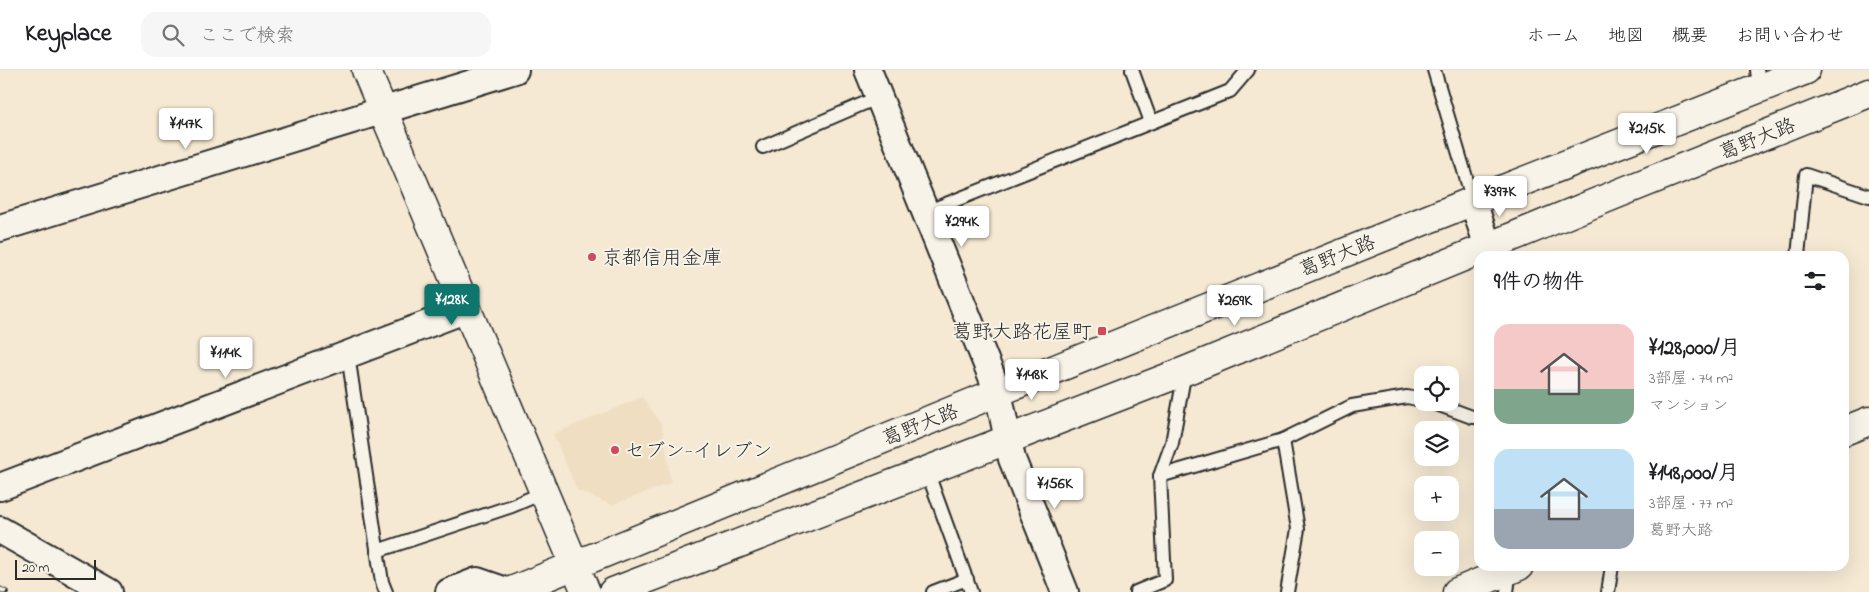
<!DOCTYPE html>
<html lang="ja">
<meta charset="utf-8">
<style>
body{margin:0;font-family:"Indie Flower","Klee One",sans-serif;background:#f6f6f6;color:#202124;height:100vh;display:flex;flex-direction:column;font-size:19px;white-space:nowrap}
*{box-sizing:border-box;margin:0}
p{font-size:16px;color:#757577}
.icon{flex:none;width:28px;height:28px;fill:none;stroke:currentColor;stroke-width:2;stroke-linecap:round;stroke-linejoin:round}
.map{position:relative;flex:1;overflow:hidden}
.details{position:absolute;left:1474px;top:181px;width:375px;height:320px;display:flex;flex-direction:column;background:#fff;border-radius:15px;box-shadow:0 5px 20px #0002}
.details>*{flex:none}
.buttons{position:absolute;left:1414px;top:296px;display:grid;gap:10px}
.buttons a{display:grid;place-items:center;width:45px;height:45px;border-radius:10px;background:#fff;box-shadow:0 5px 20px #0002;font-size:25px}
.scale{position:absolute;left:15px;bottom:12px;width:81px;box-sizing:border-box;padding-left:5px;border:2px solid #2b2b2b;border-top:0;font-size:14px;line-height:18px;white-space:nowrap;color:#2b2b2b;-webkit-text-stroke:4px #f7f3e8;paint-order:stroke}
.price{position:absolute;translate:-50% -42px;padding:0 11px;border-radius:5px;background:#fff;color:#222;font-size:16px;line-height:32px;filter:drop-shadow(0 1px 2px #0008)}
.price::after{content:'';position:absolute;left:50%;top:30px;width:15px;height:11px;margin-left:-8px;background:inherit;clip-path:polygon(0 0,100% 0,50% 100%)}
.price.on{background:#0f766e;color:#fff}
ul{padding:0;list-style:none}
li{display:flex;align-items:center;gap:15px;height:125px;padding:0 20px}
li span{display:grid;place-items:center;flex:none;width:140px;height:100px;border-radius:15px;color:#555}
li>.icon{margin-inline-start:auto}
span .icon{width:60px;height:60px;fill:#fffc;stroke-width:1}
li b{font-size:21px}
h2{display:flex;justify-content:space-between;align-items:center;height:60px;padding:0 20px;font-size:21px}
header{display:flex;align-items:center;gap:30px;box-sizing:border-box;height:70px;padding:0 25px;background:#fff;border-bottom:1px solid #e0e0e0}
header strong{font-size:24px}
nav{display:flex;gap:28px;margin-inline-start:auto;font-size:18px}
.search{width:350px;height:45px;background:#f6f6f6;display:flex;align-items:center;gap:12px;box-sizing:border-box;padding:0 18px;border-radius:15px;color:#757577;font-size:19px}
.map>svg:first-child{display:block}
.built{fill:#efdec2}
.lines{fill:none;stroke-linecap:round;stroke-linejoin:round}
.service-casing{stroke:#2b2b2b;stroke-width:16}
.minor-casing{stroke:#2b2b2b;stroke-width:30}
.tertiary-casing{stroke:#2b2b2b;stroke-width:31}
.secondary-casing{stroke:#2b2b2b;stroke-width:31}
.service{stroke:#f7f3e8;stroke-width:12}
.minor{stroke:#f7f3e8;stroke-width:26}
.tertiary{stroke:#f7f3e8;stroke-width:28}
.secondary{stroke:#f7f3e8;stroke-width:28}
.rail-casing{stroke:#2b2b2b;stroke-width:5.5}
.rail{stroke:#f7f3e8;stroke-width:4;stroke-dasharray:11;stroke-linecap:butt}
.poi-dot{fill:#d1495b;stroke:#f7f3e8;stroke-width:2}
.labels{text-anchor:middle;stroke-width:4;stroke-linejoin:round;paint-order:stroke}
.street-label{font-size:20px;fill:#2b2b2b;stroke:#f7f3e8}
.poi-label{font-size:20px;fill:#2b2b2b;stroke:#f7f3e8;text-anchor:start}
</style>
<header>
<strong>Keyplace</strong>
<div class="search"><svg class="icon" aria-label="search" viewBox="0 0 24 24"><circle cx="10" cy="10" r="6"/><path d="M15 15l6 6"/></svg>ここで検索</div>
<nav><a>ホーム</a><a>地図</a><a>概要</a><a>お問い合わせ</a></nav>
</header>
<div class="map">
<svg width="1869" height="522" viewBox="0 0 1869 522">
<rect width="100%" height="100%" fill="#f5e9d3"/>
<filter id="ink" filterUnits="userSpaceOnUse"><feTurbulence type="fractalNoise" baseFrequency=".02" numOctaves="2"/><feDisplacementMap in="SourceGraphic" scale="10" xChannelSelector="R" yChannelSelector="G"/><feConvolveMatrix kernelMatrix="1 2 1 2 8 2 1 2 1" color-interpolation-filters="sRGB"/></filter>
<g filter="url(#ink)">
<path class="built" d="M642,327l20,28 9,58 -59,22 -35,-15 -24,-56z"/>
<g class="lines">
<defs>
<g id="service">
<path d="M1132,0l19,52"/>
<path d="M1434,0l39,131"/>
<path d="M1757,0l2,18"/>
<path d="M763,77l116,-50"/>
<path d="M926,142l304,-121 18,-21"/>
<path d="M1798,186l8,-81 63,21"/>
<path d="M348,285l34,227 4,10"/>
<path d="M1185,301l-13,72 -12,33 123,-36 15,89 -11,63"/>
<path d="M1431,332l41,15h7"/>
<path d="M1283,370l69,-34 55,-9 15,3"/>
<path d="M927,401l44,121"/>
<path d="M377,481l135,-45 33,-14"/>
<path d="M933,522l34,-13"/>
<path d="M1136,522l29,-12 -5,-104"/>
<path d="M1507,522l3,-22"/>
<path d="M1608,522l4,-26"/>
</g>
<g id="minor">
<path d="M868,0l130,322 14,67 53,133"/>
<path d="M1473,131l15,46"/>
<path d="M0,158l515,-158"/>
<path d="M0,417l467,-178"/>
<path d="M0,460l109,62"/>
<path d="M449,522l28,-11 32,11"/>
</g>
<g id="tertiary">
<path d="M366,0l220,522"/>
<path d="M509,522l489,-200 475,-191 333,-131"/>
<path d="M613,522l572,-221 427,-175 257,-103"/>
</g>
<g id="secondary">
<path d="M1844,361l25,-10"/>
<path d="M1457,522l62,-26"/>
</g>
</defs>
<use href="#service" class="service-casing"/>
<use href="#minor" class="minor-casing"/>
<use href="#tertiary" class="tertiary-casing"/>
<use href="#secondary" class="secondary-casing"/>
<use href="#service" class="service"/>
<use href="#minor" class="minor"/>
<use href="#tertiary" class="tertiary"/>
<use href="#secondary" class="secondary"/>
<defs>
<path id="rail" d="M0,519l6,3"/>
</defs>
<use href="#rail" class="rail-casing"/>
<use href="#rail" class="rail"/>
</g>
</g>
<g class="poi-dot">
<circle cx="592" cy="187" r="5"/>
<rect x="1097" y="256" width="10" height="10" rx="2.5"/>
<circle cx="615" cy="380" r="5"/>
</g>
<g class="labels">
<g class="street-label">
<text transform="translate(1757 68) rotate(-22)" y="7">葛野大路</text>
<text transform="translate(1337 185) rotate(-22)" y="7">葛野大路</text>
<text transform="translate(920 354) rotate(-22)" y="7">葛野大路</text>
</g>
<g class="poi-label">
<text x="602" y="194">京都信用金庫</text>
<text x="1092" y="268" text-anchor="end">葛野大路花屋町</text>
<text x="625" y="387">セブン-イレブン</text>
</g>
</g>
</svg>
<div class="buttons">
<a><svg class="icon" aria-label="locate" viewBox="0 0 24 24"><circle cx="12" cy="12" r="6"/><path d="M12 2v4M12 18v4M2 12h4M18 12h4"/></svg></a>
<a><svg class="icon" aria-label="layers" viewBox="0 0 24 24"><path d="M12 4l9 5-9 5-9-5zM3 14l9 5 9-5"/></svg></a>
<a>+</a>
<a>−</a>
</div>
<div class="scale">20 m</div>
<b class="price" style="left:186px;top:80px">¥147K</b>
<b class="price" style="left:1647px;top:85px">¥215K</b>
<b class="price" style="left:1500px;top:148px">¥397K</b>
<b class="price" style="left:962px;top:178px">¥294K</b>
<b class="price on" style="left:452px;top:256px">¥128K</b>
<b class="price" style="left:1235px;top:257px">¥269K</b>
<b class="price" style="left:226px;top:309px">¥114K</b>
<b class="price" style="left:1032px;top:331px">¥148K</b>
<b class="price" style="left:1055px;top:440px">¥156K</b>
<section class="details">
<h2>9件の物件<svg class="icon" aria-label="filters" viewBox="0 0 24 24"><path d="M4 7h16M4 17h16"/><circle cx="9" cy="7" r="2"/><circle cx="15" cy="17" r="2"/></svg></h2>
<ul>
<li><span style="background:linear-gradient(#f6c9c9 65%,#7fa58c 0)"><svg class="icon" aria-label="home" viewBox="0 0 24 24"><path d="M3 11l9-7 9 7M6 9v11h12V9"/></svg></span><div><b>¥128,000/月</b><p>3部屋 · 74 m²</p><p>マンション</p></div></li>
<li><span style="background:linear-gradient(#bfe0f5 60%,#9aa5b1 0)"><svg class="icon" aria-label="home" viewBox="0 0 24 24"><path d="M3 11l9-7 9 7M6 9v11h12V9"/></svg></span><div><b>¥148,000/月</b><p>3部屋 · 77 m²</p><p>葛野大路</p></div></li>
</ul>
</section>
</div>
